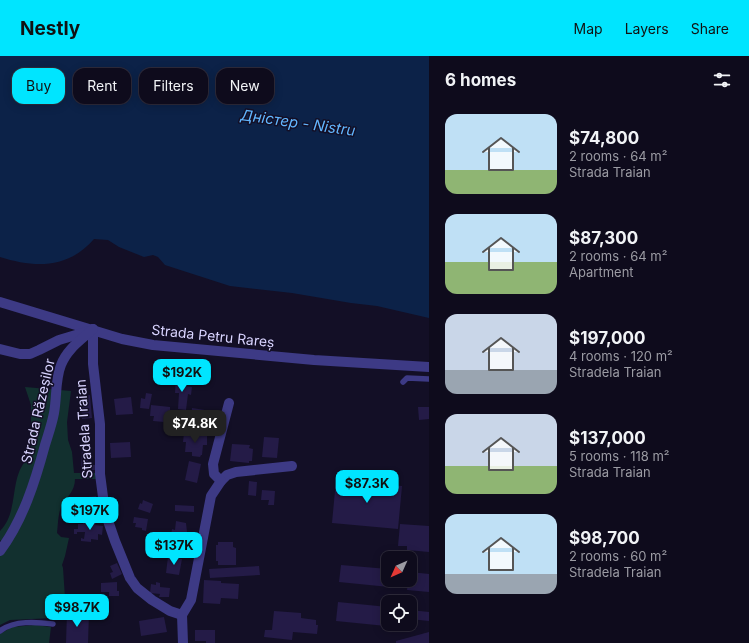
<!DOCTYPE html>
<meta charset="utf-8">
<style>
body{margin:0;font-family:Inter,sans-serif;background:#1c1929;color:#f1f3f6;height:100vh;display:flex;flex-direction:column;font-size:15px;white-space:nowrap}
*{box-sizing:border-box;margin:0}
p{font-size:13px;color:#9b9ba3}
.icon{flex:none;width:22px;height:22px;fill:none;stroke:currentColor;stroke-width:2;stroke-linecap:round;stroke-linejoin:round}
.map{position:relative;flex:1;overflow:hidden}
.sheet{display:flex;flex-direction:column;background:#0e0b1c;width:320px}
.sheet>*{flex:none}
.hud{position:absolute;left:12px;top:12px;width:357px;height:36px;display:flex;gap:8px}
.needle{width:26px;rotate:225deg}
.buttons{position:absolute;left:381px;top:495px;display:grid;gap:8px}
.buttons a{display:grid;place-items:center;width:36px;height:36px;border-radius:8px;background:#0e0b1c;box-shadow:0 2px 10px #0003,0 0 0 1px #2e2b3b;font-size:20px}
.price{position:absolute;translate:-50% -34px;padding:0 9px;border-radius:8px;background:#00e5ff;color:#111;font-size:13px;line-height:26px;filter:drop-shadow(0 1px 2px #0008)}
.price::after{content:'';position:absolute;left:50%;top:24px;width:12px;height:9px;margin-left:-6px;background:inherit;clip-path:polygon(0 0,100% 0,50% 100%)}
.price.on{background:#222;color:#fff}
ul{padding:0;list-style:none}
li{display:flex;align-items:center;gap:12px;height:100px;padding:0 16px}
li span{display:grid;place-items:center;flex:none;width:112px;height:80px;border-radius:12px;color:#555}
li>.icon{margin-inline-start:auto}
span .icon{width:48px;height:48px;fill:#fffc;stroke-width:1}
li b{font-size:17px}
h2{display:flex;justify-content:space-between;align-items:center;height:48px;padding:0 16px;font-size:17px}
.pill{padding:0 14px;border-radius:12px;background:#0e0b1c;box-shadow:0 2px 10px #0003,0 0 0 1px #2e2b3b;font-size:14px;line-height:36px}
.pill.on{background:#00e5ff;color:#111}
header{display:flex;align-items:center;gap:24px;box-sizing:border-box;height:56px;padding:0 20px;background:#00e5ff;color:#111}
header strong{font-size:19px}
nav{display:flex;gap:22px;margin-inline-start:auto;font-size:14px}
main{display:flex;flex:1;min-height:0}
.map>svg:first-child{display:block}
.green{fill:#12302f}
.water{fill:#0c2248}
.building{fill:#241b47}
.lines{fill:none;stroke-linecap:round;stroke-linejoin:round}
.service{stroke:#3d3a85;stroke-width:5.5}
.minor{stroke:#3d3a85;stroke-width:10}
.labels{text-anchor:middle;stroke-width:3;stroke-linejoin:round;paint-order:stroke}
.street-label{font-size:14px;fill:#d9d4ff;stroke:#130f26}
.water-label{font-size:15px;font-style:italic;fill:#62b6ff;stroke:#130f26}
</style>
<header>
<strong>Nestly</strong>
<nav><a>Map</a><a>Layers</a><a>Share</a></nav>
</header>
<main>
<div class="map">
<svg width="429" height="587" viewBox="0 0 429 587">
<rect width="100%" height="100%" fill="#130f26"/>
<g class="green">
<path d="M25,331l46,4 -4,31 1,18 4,12 2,21h21l1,6h-21c0,13 -9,18 -14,28 -3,8 -3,18 -4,26l4,4 8,1 -4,18 -3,9 1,3 2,30 3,4h5v6l-19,10 -44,2 -10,5v-73l1,-11 -1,-1v-9c21,-21 7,-57 31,-75v-51z"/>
<path d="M35,569l16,2 -2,16h-49v-9l12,-7z"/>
</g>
<path class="water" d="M0,0h429v262l-52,-12 -26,-3 -59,-10 -62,-7 -62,-20 -3,-1 -7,-8 -5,-2 -9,2 -25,-10 -11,-7 -14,-1c-26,30 -59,29 -94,18z"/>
<g class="building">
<path d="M176,322h9l-1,8 8,1 -1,8 -3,-1 -2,16 -8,-1 1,-16h-4z"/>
<path d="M146,337l6,1 -3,15 -9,-1 1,-10 4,1z"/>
<path d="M90,339l2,23 -10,1 -2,-23z"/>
<path d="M131,341l2,17 -17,1 -2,-16z"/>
<path d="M151,349l19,2v3h3l-2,16h-7v-4l-11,-1 1,-5h-4z"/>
<path d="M418,351h11v12l-10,1z"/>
<path d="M192,352l13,2 -1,4 11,2 -1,10 -7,-1 1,-3 -17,-2z"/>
<path d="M184,377l23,2v10h-4l-1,10h-1l-1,2 -8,-1v-4h-7l1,-10h-3z"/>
<path d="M264,381l15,1 -2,20 -15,-1z"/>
<path d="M130,386l1,15 -20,1 -1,-15z"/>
<path d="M232,388l18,1 -1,3 4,1 -1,12h-3v2l-19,-2z"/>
<path d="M82,392h6v17h7v5h-14z"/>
<path d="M189,405l12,3 -4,19 -12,-3z"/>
<path d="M336,424l66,6 -4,43 -66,-6z"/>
<path d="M249,425l8,1 -1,14 -8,-1z"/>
<path d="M262,434l13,1 -1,14h-6l1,-5h-8z"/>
<path d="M96,440l3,19 -14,2 -2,-16h5v-4z"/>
<path d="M143,444l10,4 -3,9 -12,-4 2,-6 2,1z"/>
<path d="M175,449l19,1v6l-19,-1z"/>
<path d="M134,461l14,2 -2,12 -4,-1v-2l-7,-1 1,-4h-3z"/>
<path d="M176,465l10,2 1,9h-2l-2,10 -9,-1v-5l-3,-1 1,-6 3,1z"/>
<path d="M83,466l13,1 -1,2 8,1 -1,9 -4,-1v6l-7,-1v3l-10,-1v-3l3,1 1,-7h-8v2h-3v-5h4v-5h5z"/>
<path d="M400,468l29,2v26l-22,-2v-4h-9z"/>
<path d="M218,486h15v5l3,1v17h-18v-4h-2v-16h2z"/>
<path d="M168,501l14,2 -3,16 -13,-2z"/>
<path d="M117,507l5,11 -10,5 -2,-6 3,-1 -3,-6z"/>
<path d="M341,509l47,4v11h2l-1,7 -50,-5z"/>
<path d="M259,510l1,9 -50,3 -1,-9z"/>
<path d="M410,516l19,2v18l-22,-2 1,-10h2z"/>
<path d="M204,524l17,1v2l18,1 -1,15 -17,-1 -1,6 -17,-1z"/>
<path d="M117,526v9h2v5h-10v-4h-8v-9z"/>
<path d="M156,526l4,1v4l10,1 -1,9h-10l1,-3 -10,-1 1,-9 5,1z"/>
<path d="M338,546l50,5 -2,19 -50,-5z"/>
<path d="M410,554l19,2v9l-19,-2z"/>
<path d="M274,555l27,2v5l15,2v5h2l-1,9 -24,-2 -1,8 -28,-3 1,-7h7z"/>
<path d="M67,556l22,1 -1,30h-22z"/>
<path d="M164,561l3,15 -26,4 -2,-15z"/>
<path d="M195,574h20v13h-9v-2h-11z"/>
<path d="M429,576v11h-33v-2z"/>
</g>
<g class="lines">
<g class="service">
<path d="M403,326l4,-4 22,1"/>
<path d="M0,575c14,-11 37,-9 53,-7"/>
</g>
<g class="minor">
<path d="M0,246l122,37 31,6 161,15 115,7"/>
<path d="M93,273v35l7,60v50l5,38 10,29 15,37 7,10 15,12 18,11 12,4"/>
<path d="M0,293l20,5h10l9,-4 20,-10 30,-9"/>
<path d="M221,425l6,-6 9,-3 56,-6"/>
<path d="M0,495c23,-31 35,-69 45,-106 3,-10 7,-21 9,-32 3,-16 1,-33 7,-48 6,-16 20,-25 32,-36"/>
<path d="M183,587l-1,-28 9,-15 20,-104 10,-15 -7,-7 -1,-10 16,-61"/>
</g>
</g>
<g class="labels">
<g class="street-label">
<text transform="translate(213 280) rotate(6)" y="5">Strada Petru Rareș</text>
<text transform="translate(38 355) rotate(-77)" y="5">Strada Răzeșilor</text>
<text transform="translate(84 373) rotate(-94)" y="5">Stradela Traian</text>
</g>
<g class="water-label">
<text transform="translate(298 67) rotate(8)" y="5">Дністер - Nistru</text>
</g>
</g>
</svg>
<div class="buttons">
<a><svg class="needle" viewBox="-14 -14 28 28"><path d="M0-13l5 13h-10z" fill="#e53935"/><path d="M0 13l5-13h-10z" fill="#9b9ba3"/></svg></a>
<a><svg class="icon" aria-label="locate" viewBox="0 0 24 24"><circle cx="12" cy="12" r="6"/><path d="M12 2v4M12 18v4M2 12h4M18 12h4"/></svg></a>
</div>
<b class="price" style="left:182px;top:337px">$192K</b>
<b class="price on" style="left:195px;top:388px">$74.8K</b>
<b class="price" style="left:367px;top:448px">$87.3K</b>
<b class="price" style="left:90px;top:475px">$197K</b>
<b class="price" style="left:174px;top:510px">$137K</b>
<b class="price" style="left:77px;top:572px">$98.7K</b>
<div class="hud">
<a class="pill on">Buy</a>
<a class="pill">Rent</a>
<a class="pill">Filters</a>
<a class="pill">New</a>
</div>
</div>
<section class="sheet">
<h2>6 homes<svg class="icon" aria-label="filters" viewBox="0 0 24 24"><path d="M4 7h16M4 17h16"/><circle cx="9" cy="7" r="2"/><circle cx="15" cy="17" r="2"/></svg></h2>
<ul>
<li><span style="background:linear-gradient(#bfe0f5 70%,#8fb573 0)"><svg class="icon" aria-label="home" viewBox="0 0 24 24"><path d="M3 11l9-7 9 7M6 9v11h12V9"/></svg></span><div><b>$74,800</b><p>2 rooms · 64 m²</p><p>Strada Traian</p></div></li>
<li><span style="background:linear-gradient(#bfe0f5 60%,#8fb573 0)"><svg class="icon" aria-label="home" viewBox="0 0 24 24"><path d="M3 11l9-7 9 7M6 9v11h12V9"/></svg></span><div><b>$87,300</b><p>2 rooms · 64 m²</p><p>Apartment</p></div></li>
<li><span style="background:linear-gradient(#c9d6e8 70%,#9aa5b1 0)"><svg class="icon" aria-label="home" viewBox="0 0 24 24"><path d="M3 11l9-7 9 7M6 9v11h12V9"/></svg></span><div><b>$197,000</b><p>4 rooms · 120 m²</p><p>Stradela Traian</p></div></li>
<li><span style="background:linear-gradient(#c9d6e8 65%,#8fb573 0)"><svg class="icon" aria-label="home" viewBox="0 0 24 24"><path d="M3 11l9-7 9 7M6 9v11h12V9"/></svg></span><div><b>$137,000</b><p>5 rooms · 118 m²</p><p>Strada Traian</p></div></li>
<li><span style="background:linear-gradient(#bfe0f5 75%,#9aa5b1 0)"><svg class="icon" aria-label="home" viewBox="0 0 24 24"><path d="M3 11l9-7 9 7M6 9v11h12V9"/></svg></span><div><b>$98,700</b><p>2 rooms · 60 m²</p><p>Stradela Traian</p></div></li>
</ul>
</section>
</main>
